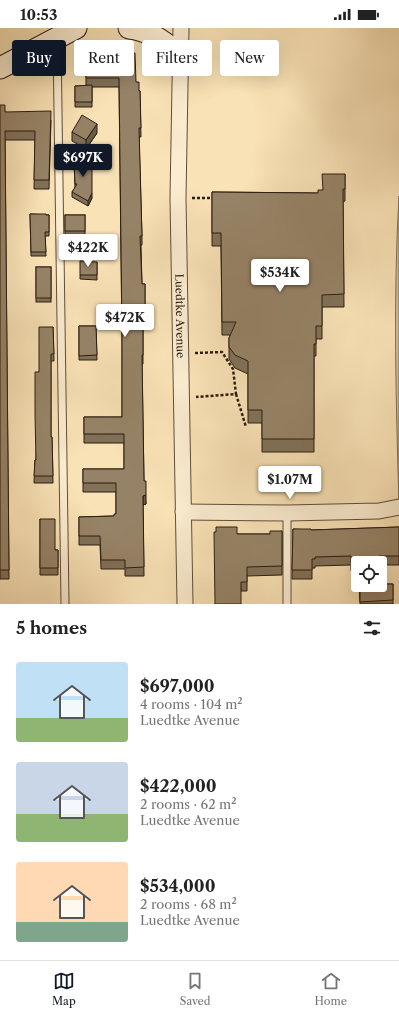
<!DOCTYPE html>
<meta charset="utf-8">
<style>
body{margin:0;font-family:"Libre Caslon Text",serif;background:#f2f2f2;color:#222;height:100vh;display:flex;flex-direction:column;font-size:15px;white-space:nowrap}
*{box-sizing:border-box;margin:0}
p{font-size:13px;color:#767676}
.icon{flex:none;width:22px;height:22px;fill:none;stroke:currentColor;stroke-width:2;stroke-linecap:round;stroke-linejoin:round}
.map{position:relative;height:576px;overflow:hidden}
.sheet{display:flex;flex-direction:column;background:#fff;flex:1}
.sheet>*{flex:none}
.guide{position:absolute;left:12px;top:12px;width:375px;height:36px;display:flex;gap:8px}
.controls{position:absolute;left:351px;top:528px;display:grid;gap:8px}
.controls a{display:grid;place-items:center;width:36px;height:36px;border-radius:4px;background:#fff;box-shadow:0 4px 16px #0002;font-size:20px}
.price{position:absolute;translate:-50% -34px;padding:0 9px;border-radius:4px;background:#fff;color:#222;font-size:13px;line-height:26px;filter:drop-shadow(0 1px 2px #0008)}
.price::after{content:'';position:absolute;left:50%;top:24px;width:12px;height:9px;margin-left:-6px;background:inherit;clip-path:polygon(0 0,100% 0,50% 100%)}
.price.active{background:#111827;color:#fff}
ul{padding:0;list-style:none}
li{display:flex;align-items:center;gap:12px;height:100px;padding:0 16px}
li span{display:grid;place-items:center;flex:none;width:112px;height:80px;border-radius:4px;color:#555}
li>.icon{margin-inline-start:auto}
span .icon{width:48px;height:48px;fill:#fffc;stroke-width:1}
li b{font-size:17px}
h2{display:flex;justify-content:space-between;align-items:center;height:48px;padding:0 16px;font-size:17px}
.tag{padding:0 14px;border-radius:4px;background:#fff;box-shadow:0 4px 16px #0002;font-size:14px;line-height:36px}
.tag.active{background:#111827;color:#fff}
.status{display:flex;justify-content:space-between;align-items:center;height:28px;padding:0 20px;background:#fff;direction:ltr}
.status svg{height:11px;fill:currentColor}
.menu{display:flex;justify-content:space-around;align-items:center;height:56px;border-top:1px solid #e0e0e0;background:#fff;font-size:11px;color:#767676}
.menu a{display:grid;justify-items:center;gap:2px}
.menu .active{color:#111827}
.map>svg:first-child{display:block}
.green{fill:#d6c19a;stroke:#806f56}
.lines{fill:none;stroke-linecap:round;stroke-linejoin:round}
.service-casing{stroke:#5e4e3a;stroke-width:9}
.minor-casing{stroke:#5e4e3a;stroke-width:17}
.secondary-casing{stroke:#2b1d11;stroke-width:23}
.path{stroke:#2b1d11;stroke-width:2.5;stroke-dasharray:3 2;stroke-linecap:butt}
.service{stroke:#fbecd0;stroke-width:7}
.minor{stroke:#fbecd0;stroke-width:15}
.secondary{stroke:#fbecd0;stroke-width:21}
.wall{fill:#817159;stroke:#2b1d11}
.shaded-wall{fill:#695c48;stroke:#2b1d11}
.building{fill:#968367;stroke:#2b1d11}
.labels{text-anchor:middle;stroke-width:3.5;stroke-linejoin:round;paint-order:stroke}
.street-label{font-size:11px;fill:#2b1d11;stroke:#fbecd0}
</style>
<div class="status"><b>10:53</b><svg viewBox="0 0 49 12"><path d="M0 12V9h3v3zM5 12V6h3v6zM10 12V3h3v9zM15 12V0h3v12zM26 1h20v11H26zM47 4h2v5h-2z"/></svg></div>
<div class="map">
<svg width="399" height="576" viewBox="0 0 399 576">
<rect width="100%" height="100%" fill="#f9e2b6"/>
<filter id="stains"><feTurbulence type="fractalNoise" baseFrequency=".005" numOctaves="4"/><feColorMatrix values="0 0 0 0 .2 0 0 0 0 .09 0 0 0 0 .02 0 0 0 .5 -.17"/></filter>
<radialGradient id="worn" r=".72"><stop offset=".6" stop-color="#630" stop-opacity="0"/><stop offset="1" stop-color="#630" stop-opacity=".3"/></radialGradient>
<path class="green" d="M399,168v309c-3,-103 -6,-206 0,-309z"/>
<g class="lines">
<defs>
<g id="service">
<path d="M57,12l8,564"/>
<path d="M287,485v91"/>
</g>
<g id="minor">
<path id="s1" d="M181,0l-3,170 7,406"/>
<path d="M183,484l104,1 92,-2 20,-4"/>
</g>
<g id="secondary">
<path d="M129,0c21,2 36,15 52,27"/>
<path d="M0,40l76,-40"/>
</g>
</defs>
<use href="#service" class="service-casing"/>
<use href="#minor" class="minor-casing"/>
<use href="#secondary" class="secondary-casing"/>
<g class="path">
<path d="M192,170h23"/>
<path d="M195,325l27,-1 11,17 3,25 -40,3"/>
<path d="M236,366l10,33"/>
</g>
<use href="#service" class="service"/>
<use href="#minor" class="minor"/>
<use href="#secondary" class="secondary"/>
</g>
<g class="wall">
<path d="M125,26l11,28 3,9h1l1,46h-2l3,99v9h-1l1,39h3v44h-2v36h-1l2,117 2,23 -3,1 1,71h-19v-7h-24l-1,-24h-21v-28l35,-1 2,-2v-22h-33v-23h41v-26h-40v-26h38v-77l-3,-253h-27v20h-17v-21h11v-26h23z"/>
<path d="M0,77l5,7 46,8 -2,69h-15l1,-49h-30l4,439h-9z"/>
<path d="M72,104l25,1 -11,16 -14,-8z"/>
<path d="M74,132l18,38 -4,8 -16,-9v-5l3,-4z"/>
<path d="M345,146v27l-2,1 1,105h-22v32h-6v17h-2v96h-52v-29h-14v-49l-13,-6 -6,-9v-21l1,-3h-8l-1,-89h-9v-54l106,1z"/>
<path d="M30,186l19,1v21h-4l1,20h-15z"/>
<rect x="65" y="187" width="20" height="21"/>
<path d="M97,234v18l-17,-1v-4z"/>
<rect x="36" y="239" width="15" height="35"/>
<path d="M79,298h17l1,34h-18z"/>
<path d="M53,299l1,34h-3v76h1l1,46h-19l1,-23h1l3,-88z"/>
<path d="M40,491l15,31h3v25h-18z"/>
<path d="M399,499v38h-19v-2h-22v8h-7v-6l-36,1v2h-3v11h-20l1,-50 18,1z"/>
<path d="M282,503v44l-35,1v15h-6l-4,-57h33z"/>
<path d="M393,556v20h-33l-1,-19z"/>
</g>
<g class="shaded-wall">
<path d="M97,96v9l-11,16v-9z"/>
<path d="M92,165v5l-4,8v-5z"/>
<path d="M146,467v9l-3,1v-9z"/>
</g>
<g class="building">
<path d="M111,23h14v3l10,-1 1,29h3v9h1l1,37h-2l3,108h-2l2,48h3v35h-2v36h-1l2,126h2v14l-3,1 1,71 -19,1v-8h-24l-1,-24h-21v-19l35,-1v-2h2v-31h-33v-14h41v-35h-40v-17h38v-85l-3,-254h-33v-18h23v-6h2z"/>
<path d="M92,57v17h-17v-16z"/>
<path d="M0,77h5v7l46,-1 -2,69h-15l1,-49h-30l4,439h-9z"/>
<path d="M82,87l15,9 -11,16 -14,-8z"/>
<path d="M92,129v36l-4,8 -16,-9 5,-8h-2l-1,-24 17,-1z"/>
<path d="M322,146h23v15h-2l1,105 -22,1v31h-6v18h-2v95h-52v-29h-14v-49l-13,-6 -6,-8v-9l7,-16h-14l-1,-89h-9v-41l106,1v-3h5z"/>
<path d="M30,186h16v1h3v17h-4l1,20h-15z"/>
<rect x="65" y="187" width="20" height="16"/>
<path d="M80,233l17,1v13h-17z"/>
<rect x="36" y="239" width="15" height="31"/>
<path d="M79,298h17l1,29 -18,1z"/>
<path d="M39,299h14l1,27h-3v83h1l1,39h-19l1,-16h1l-1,-46v-42h4z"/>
<path d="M40,491h15v31h3v18h-18z"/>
<path d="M216,499h21v7h33v-3h12v35l-35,1v15h-6v22h-26l-1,-72h2z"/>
<path d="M399,499v29h-20v7h-28v-7l-36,1v2h-3v11h-20l1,-41h18v1z"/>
<path d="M380,556h13v16l-33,2v-17h20z"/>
</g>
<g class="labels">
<g class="street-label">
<text dy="4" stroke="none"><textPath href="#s1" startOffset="288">Luedtke Avenue</textPath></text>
</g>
</g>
<rect width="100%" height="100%" filter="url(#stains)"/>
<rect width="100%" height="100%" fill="url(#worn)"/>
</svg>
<div class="controls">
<a><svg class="icon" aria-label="locate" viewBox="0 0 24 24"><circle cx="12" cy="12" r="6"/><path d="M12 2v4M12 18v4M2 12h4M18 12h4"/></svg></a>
</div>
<b class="price active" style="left:83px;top:150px">$697K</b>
<b class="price" style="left:88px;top:240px">$422K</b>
<b class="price" style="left:280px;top:265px">$534K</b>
<b class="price" style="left:125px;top:310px">$472K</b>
<b class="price" style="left:290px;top:472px">$1.07M</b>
<div class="guide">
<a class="tag active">Buy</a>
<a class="tag">Rent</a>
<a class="tag">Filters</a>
<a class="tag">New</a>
</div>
</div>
<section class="sheet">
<h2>5 homes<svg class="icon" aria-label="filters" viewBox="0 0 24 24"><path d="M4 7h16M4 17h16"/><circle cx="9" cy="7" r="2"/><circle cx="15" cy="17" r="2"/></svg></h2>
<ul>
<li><span style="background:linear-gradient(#bfe0f5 70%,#8fb573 0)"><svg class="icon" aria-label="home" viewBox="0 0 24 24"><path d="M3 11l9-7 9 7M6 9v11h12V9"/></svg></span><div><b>$697,000</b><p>4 rooms · 104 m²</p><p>Luedtke Avenue</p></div></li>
<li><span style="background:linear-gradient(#c9d6e8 65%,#8fb573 0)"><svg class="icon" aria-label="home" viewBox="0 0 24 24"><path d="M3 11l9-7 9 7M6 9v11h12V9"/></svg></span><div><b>$422,000</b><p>2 rooms · 62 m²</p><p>Luedtke Avenue</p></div></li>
<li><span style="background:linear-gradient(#ffd9b3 75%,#7fa58c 0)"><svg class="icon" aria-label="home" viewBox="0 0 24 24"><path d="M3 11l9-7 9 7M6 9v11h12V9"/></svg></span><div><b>$534,000</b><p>2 rooms · 68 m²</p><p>Luedtke Avenue</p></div></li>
</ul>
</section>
<nav class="menu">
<a class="active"><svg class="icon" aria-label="map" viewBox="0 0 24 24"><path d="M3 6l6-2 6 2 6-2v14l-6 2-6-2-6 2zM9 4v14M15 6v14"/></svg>Map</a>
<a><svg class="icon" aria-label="saved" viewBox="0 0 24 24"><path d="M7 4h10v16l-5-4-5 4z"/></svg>Saved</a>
<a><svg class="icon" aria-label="home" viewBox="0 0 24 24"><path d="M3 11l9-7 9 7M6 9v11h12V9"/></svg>Home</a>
</nav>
